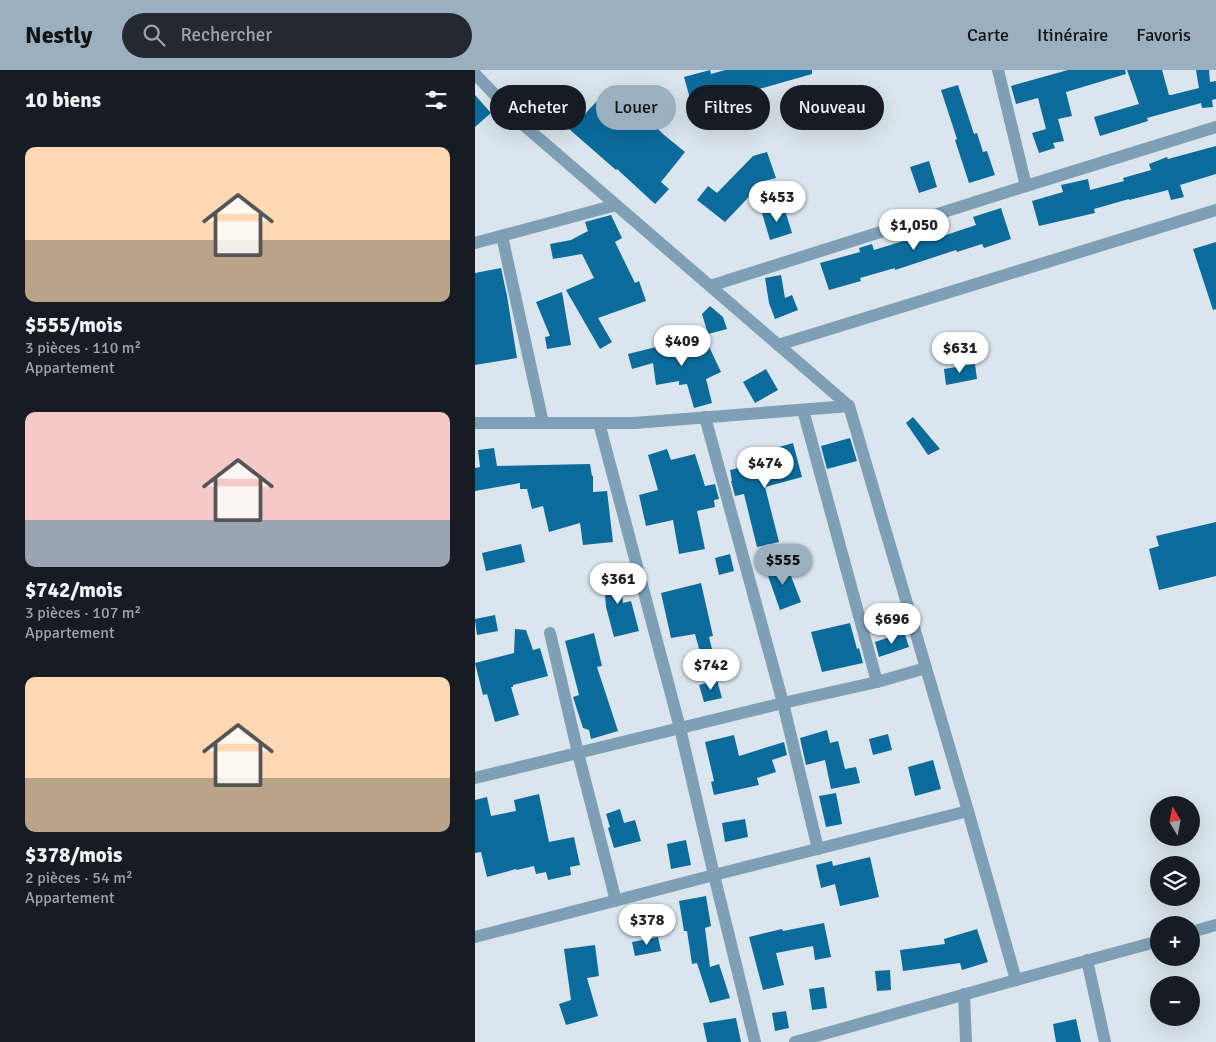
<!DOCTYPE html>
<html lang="fr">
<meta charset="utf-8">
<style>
body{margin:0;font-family:Signika,sans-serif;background:#242831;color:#f1f3f6;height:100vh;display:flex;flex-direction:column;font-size:19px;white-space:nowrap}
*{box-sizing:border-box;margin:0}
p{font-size:16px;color:#9ea1a6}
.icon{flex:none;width:28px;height:28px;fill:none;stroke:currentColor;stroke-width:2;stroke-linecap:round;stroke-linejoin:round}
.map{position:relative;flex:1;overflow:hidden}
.drawer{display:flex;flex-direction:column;background:#171b24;width:475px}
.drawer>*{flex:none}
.banner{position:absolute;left:15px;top:15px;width:475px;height:45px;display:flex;gap:10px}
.needle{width:32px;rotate:350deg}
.buttons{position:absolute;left:675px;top:726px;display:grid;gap:10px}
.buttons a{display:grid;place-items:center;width:50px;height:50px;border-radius:50%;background:#171b24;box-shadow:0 5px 20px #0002;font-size:25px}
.price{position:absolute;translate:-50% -42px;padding:0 11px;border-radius:18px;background:#fff;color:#222;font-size:16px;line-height:32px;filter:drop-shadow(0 1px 2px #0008)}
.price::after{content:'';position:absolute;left:50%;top:30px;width:15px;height:11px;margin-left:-8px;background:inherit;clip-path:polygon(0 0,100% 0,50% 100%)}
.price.on{background:#9ab0c0;color:#111}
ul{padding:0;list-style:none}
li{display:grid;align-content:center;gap:10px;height:265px;padding:0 25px}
li span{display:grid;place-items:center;height:155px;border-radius:10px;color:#555}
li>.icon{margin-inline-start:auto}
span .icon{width:90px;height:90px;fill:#fffc;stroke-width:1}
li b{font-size:21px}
h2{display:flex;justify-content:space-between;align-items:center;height:60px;padding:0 25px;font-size:21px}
.pill{padding:0 18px;border-radius:22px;background:#171b24;box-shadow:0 5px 20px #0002;font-size:18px;line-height:45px}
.pill.on{background:#9ab0c0;color:#111}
header{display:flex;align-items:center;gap:30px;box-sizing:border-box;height:70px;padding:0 25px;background:#9ab0c0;color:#111}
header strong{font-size:24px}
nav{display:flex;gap:28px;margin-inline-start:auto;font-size:18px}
.search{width:350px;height:45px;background:#242831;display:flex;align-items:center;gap:12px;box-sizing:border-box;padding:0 18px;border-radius:28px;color:#9ea1a6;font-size:19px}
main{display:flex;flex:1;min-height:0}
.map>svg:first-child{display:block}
.building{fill:#0b6c9c}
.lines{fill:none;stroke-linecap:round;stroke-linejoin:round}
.minor{stroke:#7e9fb5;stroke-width:12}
</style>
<header>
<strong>Nestly</strong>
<div class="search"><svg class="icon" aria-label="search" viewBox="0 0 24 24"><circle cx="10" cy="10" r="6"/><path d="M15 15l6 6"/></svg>Rechercher</div>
<nav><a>Carte</a><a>Itinéraire</a><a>Favoris</a></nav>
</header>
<main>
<section class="drawer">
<h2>10 biens<svg class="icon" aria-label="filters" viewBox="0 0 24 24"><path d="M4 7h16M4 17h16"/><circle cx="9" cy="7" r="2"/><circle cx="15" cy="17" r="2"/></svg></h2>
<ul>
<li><span style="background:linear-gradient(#ffd9b3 60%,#b9a48a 0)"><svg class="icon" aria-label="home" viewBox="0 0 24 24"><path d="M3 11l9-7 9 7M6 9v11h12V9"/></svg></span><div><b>$555/mois</b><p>3 pièces · 110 m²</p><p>Appartement</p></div></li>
<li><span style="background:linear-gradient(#f6c9c9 70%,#9aa5b1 0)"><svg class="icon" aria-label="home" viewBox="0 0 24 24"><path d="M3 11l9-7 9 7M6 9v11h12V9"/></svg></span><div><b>$742/mois</b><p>3 pièces · 107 m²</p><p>Appartement</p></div></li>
<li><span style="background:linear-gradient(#ffd9b3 65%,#b9a48a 0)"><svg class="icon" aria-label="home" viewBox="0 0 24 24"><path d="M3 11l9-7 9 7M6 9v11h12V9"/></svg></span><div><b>$378/mois</b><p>2 pièces · 54 m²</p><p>Appartement</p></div></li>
</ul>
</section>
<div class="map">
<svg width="741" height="972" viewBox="0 0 741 972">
<rect width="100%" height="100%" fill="#dae5ed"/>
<g class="building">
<path d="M235,0l1,4 14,-4h87v4l-60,17 -33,10 1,4 -26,8 -10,-36z"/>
<path d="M593,0h57l1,4 -60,18 6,24 -14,3 6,22 -11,2 2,5 -16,5 -7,-20 14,-4 -8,-31 -22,6 -5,-18z"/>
<path d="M652,0h35l7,25h2l28,-7 -3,-18h13l1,12 6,-1v18l-4,1 1,7 -11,1 -1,-5 -54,15 1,3 -48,15 -6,-19 45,-13z"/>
<path d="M483,15l16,49 3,-1 6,19 4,-1 8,24 -26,8 -14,-43 2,-1 -16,-49z"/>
<path d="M136,16l30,29 1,-2 21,21 22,18 -24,30 8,7 -14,15 -38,-35 -1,1 -47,-41 13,-16 2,2z"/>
<path d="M0,25l16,18 -16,14z"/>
<path d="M741,76v28l-36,11 4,12 -13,3 -3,-10 -39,10v-1l-35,10 1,4 -56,13 -7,-25 31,-9 -2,-7 27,-6 2,11 34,-9 -1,-3 28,-8 -2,-6 18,-7 1,2z"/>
<path d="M292,82l9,26 -12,3 -39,41 -28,-22 11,-14 9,7 36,-37z"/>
<path d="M454,91l8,26 -18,6 -9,-26z"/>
<path d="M309,137l8,26 -22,7 -8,-27z"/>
<path d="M526,138l10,31 -27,9 -2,-4 -25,8 -1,-2 -61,20v-2l-35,10 1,3 -32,9 -9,-27 40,-11 -1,-4 13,-4 2,6 36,-11 2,5 27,-9 1,2 36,-12 -3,-8z"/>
<path d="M136,145l11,23 -7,4 20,41 4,-2 7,20 -48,17 14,24 -12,7 -34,-59 28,-12 -12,-24 -29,5 -3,-15 21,-4 17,-9 -3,-9z"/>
<path d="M741,172v67l-3,1 -20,-61z"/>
<path d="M26,198l6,28 10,62 -42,7v-92z"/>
<path d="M306,205l4,23 7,-3 6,15 -23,9 -6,-16 -4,-25z"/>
<path d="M87,222l9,53 -24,4 -2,-12 5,-1 -14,-34z"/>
<path d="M235,236l13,11 4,12 -19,5 -6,-20z"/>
<path d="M229,266l17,36 -15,7 6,24 -18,5 -7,-24 -8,1v-4l-23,4 -3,-22 -21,6 -4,-15 32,-8 9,-5 4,9z"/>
<path d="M500,294l2,15 -31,6 -2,-16z"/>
<path d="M291,299l12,21 -23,13 -12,-21z"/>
<path d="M438,347l27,32 -12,6 -22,-32z"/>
<path d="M375,368l7,23 -30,8 -6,-23z"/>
<path d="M318,373l9,34 -37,10 14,55 -22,5 -13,-53 -9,2 -4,-15h1l-2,-11 41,-9 -3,-11z"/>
<path d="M19,378l3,18 93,-2 2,12h1v16l14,-1 6,51 -30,3 -3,-22 -31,9 -6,-26 -11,3 -5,-20h-7v-6l-45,8v-23l5,-1 -2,-17z"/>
<path d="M192,379l4,11 24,-6 10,32 10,-2 4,15 -5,1 1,7 -18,4 8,38 -26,5 -6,-34 -27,6 -7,-31 19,-5 -10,-35z"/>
<path d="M741,452v54l-57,14 -10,-41 10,-3 -3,-10z"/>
<path d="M46,474l4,18 -39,9 -4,-18z"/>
<path d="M255,484l4,17 -15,4 -4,-17z"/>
<path d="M311,493l15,39 -21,8 -14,-40z"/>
<path d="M145,498l3,35 8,-2 8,30 -25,6 -8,-30 -3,-37z"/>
<path d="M226,513l12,53 -4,1 3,12 -12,3 -5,-18 -24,4 -10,-45z"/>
<path d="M20,545l3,16 -21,4 -2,-16z"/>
<path d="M375,553l7,26 2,-1 4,15 -41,9 -11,-40z"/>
<path d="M40,559l11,1 7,20 7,-2 8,28 -35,9v2h-2l8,28 -24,7 -8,-28 -4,1 -8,-32 39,-10z"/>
<path d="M429,562l5,15 -30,10 -4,-15z"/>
<path d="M119,563l8,33 -5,1 21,64 -27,8 -2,-9 -6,-2 -10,-31 6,-2 -14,-54z"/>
<path d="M242,610l5,18 -18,4 -5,-17z"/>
<path d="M352,660l3,13 8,-2 7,28 11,-2 4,16 -29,6 -6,-29 -19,5 -6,-27z"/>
<path d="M413,664l4,16 -19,5 -4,-16z"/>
<path d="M259,665l5,21 45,-14 3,13 -15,5 4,12 -19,6 2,7 -45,10 -3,-13 3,-1 -9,-39z"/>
<path d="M458,690l8,29 -26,7 -7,-29z"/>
<path d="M361,723l6,31 -16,3 -7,-31z"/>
<path d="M64,724l10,48 25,-5 6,28 -10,2 1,8 -23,5 -2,-8 -10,2 -2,-8 -17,4 -1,-1 -29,8 -6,-25 -6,1v-53l12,-3 4,19 25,-5 -2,-11z"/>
<path d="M145,739l4,14 11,-3 6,21 -27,7 -6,-20 2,-1 -4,-13z"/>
<path d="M270,749l3,18 -23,5 -3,-19z"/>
<path d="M211,770l5,25 -20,4 -4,-25z"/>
<path d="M395,787l9,40 -39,9 -5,-22 -14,4 -5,-23 16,-4 1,5z"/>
<path d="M231,826l5,30 -6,2 5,39 9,-3 11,34 -20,5 -13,-40 -5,1 -5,-33h-3l-5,-30z"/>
<path d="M349,853l7,34 -16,3 -2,-14 -37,7 8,32 -21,5 -14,-53 33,-8 1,2z"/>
<path d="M502,859l11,33 -26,8 -2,-7 -57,8 -3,-21 45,-6 -1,-5z"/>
<path d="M183,867l3,14 -26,5 -3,-14z"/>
<path d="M120,875l4,31 -12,2 11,38 -32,9 -7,-21 12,-4 -7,-51z"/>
<path d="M415,900l1,20 -14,1 -2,-20z"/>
<path d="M349,917l3,21 -15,2 -3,-21z"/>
<path d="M311,941l3,17 -14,3 -3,-18z"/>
<path d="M261,948l5,24h-34l-4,-19z"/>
<path d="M601,949l5,23h-25l-3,-18z"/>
</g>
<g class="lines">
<g class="minor">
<path d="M523,0l28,116"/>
<path d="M0,4l52,54 322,278 119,405 48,169"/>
<path d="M27,166l41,187"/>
<path d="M0,173l141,-38"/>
<path d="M235,216l316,-100 190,-59"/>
<path d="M303,275l438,-135"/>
<path d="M328,340l74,272"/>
<path d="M230,347l78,286 35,146"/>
<path d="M0,353h159l215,-17"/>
<path d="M124,353l81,305 34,147 41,167"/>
<path d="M75,563l28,120 38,148"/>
<path d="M0,708l308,-75 94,-21 49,-14"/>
<path d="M716,862l25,-7"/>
<path d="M0,867l239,-62 254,-64"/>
<path d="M612,890l18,82"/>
<path d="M489,924l2,48"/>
<path d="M320,972l221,-62 143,-39"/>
</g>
</g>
</svg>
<div class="buttons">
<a><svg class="needle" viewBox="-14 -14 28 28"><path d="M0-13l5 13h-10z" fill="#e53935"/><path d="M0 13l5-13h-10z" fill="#9ea1a6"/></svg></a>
<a><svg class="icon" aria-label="layers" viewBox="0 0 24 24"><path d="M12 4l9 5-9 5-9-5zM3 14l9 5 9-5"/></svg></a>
<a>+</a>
<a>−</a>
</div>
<b class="price" style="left:302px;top:153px">$453</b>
<b class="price" style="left:439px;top:181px">$1,050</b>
<b class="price" style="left:207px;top:297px">$409</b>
<b class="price" style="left:485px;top:304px">$631</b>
<b class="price" style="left:290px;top:419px">$474</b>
<b class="price on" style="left:308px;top:516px">$555</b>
<b class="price" style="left:143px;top:535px">$361</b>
<b class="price" style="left:417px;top:575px">$696</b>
<b class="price" style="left:236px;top:621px">$742</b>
<b class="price" style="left:172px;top:876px">$378</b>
<div class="banner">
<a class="pill">Acheter</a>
<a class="pill on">Louer</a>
<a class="pill">Filtres</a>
<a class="pill">Nouveau</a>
</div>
</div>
</main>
